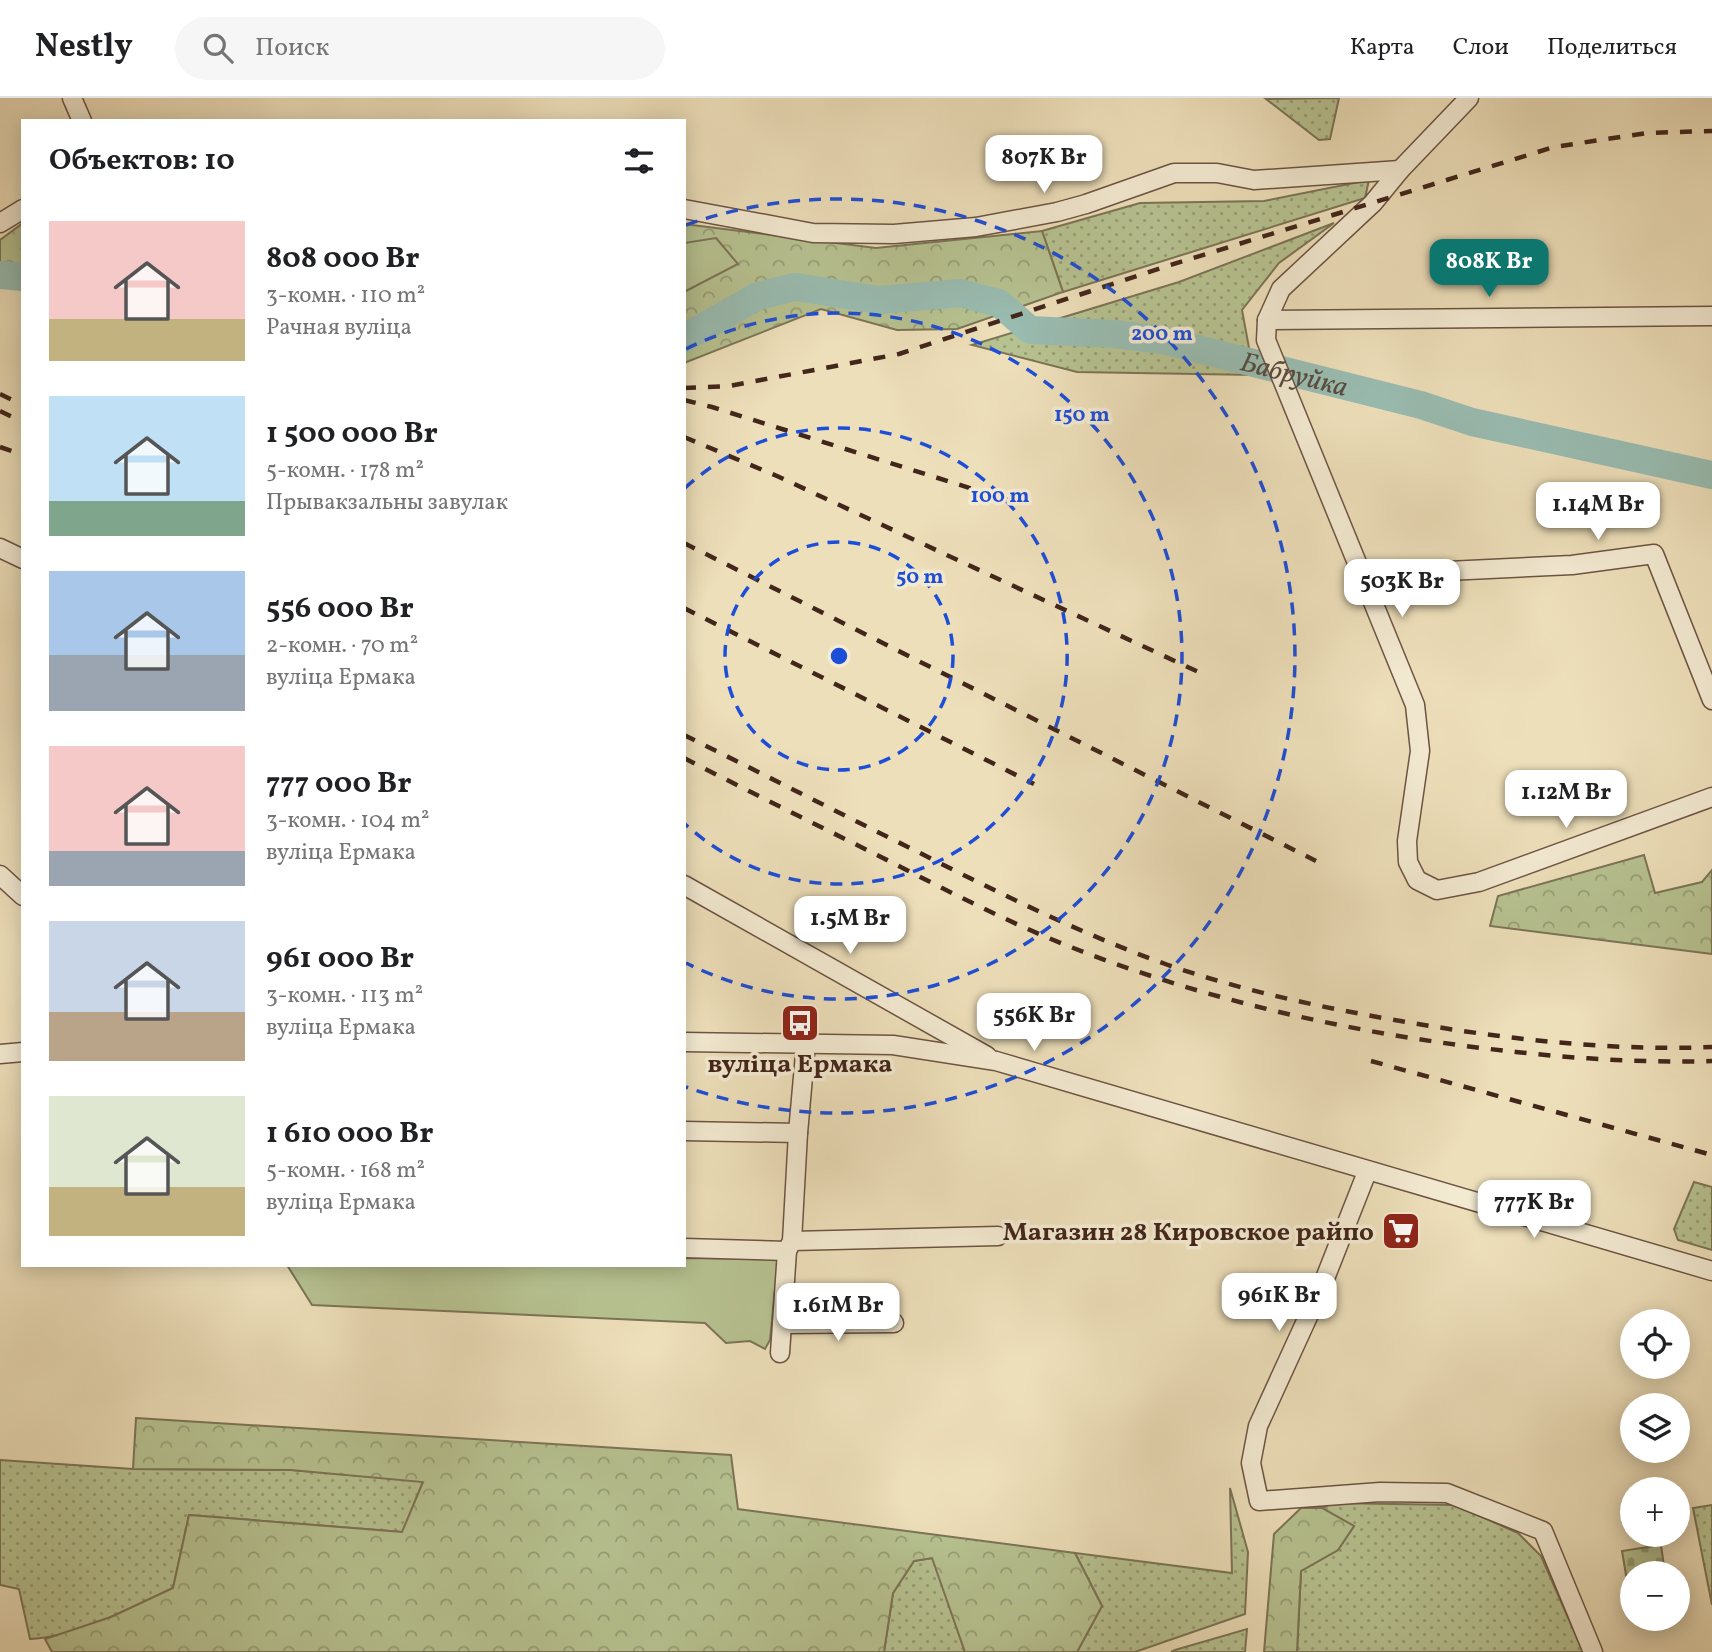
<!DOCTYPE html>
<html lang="ru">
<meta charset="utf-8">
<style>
body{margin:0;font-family:Vollkorn,serif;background:#f6f6f6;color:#202124;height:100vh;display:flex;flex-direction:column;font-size:26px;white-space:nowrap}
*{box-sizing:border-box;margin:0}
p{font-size:23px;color:#757577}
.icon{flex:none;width:38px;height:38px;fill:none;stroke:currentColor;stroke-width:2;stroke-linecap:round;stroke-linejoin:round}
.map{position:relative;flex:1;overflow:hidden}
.details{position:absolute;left:21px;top:21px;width:665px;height:1148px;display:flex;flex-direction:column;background:#fff;border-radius:0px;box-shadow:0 4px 18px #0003}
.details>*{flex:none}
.controls{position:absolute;left:1620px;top:1211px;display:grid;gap:14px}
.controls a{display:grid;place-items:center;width:70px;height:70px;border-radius:50%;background:#fff;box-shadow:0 4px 18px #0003;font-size:35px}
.price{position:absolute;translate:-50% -60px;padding:0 16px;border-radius:14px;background:#fff;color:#222;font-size:23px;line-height:46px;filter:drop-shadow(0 2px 4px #0008)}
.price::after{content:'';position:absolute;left:50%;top:42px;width:21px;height:16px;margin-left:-10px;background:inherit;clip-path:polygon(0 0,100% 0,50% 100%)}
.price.active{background:#0f766e;color:#fff}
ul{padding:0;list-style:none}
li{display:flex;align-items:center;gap:21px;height:175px;padding:0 28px}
li span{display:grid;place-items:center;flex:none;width:196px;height:140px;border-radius:0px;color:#555}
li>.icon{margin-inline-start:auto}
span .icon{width:84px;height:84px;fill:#fffc;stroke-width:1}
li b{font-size:30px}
h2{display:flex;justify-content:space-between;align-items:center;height:84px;padding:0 28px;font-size:30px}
header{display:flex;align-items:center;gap:42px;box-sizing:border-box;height:98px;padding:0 35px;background:#fff;border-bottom:2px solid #e0e0e0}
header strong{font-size:33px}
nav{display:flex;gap:38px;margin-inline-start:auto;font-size:24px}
.search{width:490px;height:63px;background:#f6f6f6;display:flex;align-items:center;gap:18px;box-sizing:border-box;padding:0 24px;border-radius:38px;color:#757577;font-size:26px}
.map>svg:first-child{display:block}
.grass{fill:url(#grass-dots);stroke:#7c7456;stroke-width:2}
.forest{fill:url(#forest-crowns);stroke:#7c7456;stroke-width:2}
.cemetery{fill:url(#cemetery-stones);stroke:#7c7456;stroke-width:2}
.garden{fill:#b7c291;stroke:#7c7456;stroke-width:2}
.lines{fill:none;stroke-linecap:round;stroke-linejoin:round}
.river{stroke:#99bcb1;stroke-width:28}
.minor-casing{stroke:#6d5443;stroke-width:21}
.minor{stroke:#f3ead2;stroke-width:18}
.rail{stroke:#42261b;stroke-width:4.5;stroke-dasharray:12 12;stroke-linecap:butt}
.ring{fill:none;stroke:#1d4ed8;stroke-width:3.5;stroke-dasharray:12 9}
.labels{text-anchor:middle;stroke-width:7;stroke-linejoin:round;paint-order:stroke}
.poi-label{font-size:26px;font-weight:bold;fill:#42261b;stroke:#f3ead2}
.water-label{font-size:28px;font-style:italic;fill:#584c40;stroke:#f3ead2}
.centre{fill:#1d4ed8;stroke:#f3ead2;stroke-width:3.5}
.ring-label{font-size:21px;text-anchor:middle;font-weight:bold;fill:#1d4ed8;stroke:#f3ead2;stroke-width:7;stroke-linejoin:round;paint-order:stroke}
</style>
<header>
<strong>Nestly</strong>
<div class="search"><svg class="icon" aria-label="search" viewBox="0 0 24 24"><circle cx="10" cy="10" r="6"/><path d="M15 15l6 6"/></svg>Поиск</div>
<nav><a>Карта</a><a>Слои</a><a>Поделиться</a></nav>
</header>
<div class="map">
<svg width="1712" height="1554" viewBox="0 0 1712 1554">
<defs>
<pattern id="grass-dots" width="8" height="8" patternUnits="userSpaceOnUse" patternTransform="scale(1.75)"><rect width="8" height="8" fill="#b7c291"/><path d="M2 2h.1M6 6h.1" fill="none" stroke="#969d76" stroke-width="1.8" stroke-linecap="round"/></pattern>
<pattern id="forest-crowns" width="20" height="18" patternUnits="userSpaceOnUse" patternTransform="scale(1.75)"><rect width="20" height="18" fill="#b7c291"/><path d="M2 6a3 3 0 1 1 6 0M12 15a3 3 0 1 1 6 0" fill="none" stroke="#969d76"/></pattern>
<pattern id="cemetery-stones" width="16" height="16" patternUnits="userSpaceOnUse" patternTransform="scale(1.75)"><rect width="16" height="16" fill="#b7c291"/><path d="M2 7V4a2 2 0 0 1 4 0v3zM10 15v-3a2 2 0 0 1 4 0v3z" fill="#969d76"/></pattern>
</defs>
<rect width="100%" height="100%" fill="#eddfba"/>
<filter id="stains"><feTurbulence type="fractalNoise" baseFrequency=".00286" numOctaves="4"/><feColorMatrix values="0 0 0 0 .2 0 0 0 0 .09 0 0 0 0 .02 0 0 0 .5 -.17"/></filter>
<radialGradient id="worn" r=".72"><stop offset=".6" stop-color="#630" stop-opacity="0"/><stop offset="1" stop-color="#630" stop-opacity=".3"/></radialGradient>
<g class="grass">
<path d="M1339,0l-9,41 -11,1 -53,-41z"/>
<path d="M1369,82l-4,18 -302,94 -21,-61 98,-28 124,-2z"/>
<path d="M1334,125l-55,40 -37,47 12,65 -177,-3 -105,-27 207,-63z"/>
<path d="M1694,1084l18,5v63l-34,-10 -4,-11z"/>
<path d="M0,1362l133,9 158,1 132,11 -20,51 -214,-17 -16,73c-42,20 -97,49 -143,51l-11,-50 -19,-4z"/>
<path d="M1230,1390l18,64 -3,62 -110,38h-58l25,-46 -27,-53 157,20z"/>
<path d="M1332,1405l123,2 63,28 23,23 42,96h-286l4,-81 37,-21 16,-24 -32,-18z"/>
<path d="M1712,1407v100l-19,-97z"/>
<path d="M933,1460l32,94h-81l9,-59 21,-32z"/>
<path d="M1247,1531l-2,23h-74l4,-2z"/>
</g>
<g class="forest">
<path d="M23,125v57h-23v-40z"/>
<path d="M684,126l192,24 166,-17 21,61 -106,37 -60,1 -76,-21 -137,54z"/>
<path d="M1644,757l11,38 47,-11 10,-12v84l-222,-28 8,-30z"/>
<path d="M136,1320l595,37 7,54 337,44 27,53 -25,46h-112l-33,-94 -18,3 -21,32 -9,59h-832l-7,-13 66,-22 62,-29 16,-73 213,17 21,-50 -132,-12 -158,-1z"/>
<path d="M1301,1410h21l32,18 -16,24 -37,21 -4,81h-33l10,-118z"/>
</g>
<path class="cemetery" d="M1661,1447l4,28h-32v13l-5,1 -6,-36z"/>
<g class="garden">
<path d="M716,140l22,26 -54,28v-49z"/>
<path d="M684,1160l94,1 -8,81 -5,9 -15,-8 -24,2 -21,-20 -393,-18 -25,-40h397z"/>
</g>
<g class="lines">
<g class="river">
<path d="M0,177l23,2"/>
<path id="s1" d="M684,240l74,-42 37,-9 84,13 81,-7 39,10 31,27 85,4 47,6 259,65 51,17 240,53"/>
</g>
<defs>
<g id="minor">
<path d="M72,0l10,23"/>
<path d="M1469,0l-69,72 -27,33 -92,86 -14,31 -1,20 149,365 5,46 -13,90 1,21 9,18 20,10 42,-8 233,-85"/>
<path d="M684,111l129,24 81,1 82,-7 81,-15 29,-8 88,-31h43l37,7 146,-10"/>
<path d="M0,125l23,-14"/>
<path d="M1267,222l445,-4"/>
<path d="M0,450l23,11"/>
<path d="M1363,477l209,-10 82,-11 58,146"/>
<path d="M0,777l23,21"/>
<path d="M684,787l303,171"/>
<path d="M684,944l209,3 103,16 716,210"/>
<path d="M0,956l23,-2"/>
<path d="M684,1033l114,2"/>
<path d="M1367,1074l-45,114 -64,140 -7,37 8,38 121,-9 67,1 96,38 50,121"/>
<path d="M792,1143l206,-5"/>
<path d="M684,1150l103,3"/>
<path d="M782,1226l112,-1"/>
<path d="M780,1255l7,-102 5,-10 6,-108 8,-90"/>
</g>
</defs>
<use href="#minor" class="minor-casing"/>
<use href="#minor" class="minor"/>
<g class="rail">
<path d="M684,290l45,-2 170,-32 265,-87 390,-120 93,-14 65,-2"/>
<path d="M0,296l23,11"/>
<path d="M684,302l28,7 299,94"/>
<path d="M0,313l23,11"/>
<path d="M684,339l93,39 430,200"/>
<path d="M0,349l23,8"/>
<path d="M684,445l632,318"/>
<path d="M684,510l350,176"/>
<path d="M684,637c77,38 153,77 230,115 83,42 167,84 254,115 81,28 166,45 250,59 97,16 196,27 294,23"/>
<path d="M684,660c68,35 137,69 205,103 53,27 107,55 162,78 147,61 307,96 465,113 65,7 131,11 196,9"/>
<path d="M1371,963l341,94"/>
</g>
</g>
<g class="ring">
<circle cx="839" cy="558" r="114"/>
<path d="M685 390A228 228 0 1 1 685 726"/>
<path d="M686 251A343 343 0 1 1 686 865"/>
<path d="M686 127A457 457 0 1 1 686 989"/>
</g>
<defs>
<symbol id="bus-square" viewBox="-11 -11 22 22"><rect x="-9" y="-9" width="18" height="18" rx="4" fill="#8f2418" stroke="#f3ead2"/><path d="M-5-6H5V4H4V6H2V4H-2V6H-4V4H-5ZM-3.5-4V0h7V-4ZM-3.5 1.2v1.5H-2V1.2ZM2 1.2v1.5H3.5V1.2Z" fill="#fff"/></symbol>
<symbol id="supermarket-square" viewBox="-11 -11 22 22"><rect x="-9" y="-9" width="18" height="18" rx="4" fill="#8f2418" stroke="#f3ead2"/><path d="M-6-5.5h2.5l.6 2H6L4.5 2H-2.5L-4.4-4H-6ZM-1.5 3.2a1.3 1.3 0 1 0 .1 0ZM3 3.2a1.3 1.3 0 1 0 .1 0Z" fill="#fff"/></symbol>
</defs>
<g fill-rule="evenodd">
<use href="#bus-square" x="778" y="903" width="44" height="44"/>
<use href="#supermarket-square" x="1379" y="1111" width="44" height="44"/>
</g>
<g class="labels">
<g class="poi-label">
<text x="800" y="974">вуліца Ермака</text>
<text x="1374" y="1142" text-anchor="end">Магазин 28 Кировское райпо</text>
</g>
<g class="water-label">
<text dy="10" stroke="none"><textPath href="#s1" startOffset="640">Бабруйка</textPath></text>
</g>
</g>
<circle cx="839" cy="558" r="10" class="centre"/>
<g class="ring-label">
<text x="1162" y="242">200 m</text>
<text x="1082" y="323">150 m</text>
<text x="1000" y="404">100 m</text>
<text x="920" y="485">50 m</text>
</g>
<rect width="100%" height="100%" filter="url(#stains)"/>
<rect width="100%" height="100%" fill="url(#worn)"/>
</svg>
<div class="controls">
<a><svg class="icon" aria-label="locate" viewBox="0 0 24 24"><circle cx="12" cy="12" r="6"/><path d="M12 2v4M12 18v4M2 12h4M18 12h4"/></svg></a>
<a><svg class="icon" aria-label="layers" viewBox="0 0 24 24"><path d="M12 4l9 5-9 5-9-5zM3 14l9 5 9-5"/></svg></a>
<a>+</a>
<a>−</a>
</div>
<b class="price" style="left:1044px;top:97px">807K Br</b>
<b class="price active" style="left:1489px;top:201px">808K Br</b>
<b class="price" style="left:1598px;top:444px">1.14M Br</b>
<b class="price" style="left:1402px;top:521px">503K Br</b>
<b class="price" style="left:1566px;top:732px">1.12M Br</b>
<b class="price" style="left:850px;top:858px">1.5M Br</b>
<b class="price" style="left:1034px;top:955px">556K Br</b>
<b class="price" style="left:1534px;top:1142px">777K Br</b>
<b class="price" style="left:1279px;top:1235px">961K Br</b>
<b class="price" style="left:838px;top:1245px">1.61M Br</b>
<section class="details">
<h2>Объектов: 10<svg class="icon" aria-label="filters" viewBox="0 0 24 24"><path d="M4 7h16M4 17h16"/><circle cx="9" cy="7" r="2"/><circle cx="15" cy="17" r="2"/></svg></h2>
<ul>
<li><span style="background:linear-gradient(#f6c9c9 70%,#c2b280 0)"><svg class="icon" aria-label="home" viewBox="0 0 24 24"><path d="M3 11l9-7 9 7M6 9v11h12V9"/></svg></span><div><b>808 000 Br</b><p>3-комн. · 110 m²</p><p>Рачная вуліца</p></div></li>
<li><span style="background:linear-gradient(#bfe0f5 75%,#7fa58c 0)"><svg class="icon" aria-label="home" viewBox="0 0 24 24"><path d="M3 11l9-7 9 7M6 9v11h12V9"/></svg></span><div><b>1 500 000 Br</b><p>5-комн. · 178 m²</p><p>Прывакзальны завулак</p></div></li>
<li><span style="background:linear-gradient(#a9c7e8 60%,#9aa5b1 0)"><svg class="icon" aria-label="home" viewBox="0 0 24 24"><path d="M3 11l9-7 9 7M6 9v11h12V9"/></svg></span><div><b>556 000 Br</b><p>2-комн. · 70 m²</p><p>вуліца Ермака</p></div></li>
<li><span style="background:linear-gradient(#f6c9c9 75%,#9aa5b1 0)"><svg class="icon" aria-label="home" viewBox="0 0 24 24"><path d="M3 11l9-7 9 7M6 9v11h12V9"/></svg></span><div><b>777 000 Br</b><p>3-комн. · 104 m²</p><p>вуліца Ермака</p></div></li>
<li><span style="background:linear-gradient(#c9d6e8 65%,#b9a48a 0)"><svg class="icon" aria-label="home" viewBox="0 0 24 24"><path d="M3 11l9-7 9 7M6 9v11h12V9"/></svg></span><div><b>961 000 Br</b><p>3-комн. · 113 m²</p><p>вуліца Ермака</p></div></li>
<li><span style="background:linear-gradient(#dfe7d0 65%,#c2b280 0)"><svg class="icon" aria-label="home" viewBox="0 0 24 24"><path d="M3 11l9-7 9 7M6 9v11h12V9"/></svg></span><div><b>1 610 000 Br</b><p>5-комн. · 168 m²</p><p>вуліца Ермака</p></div></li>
</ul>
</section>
</div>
